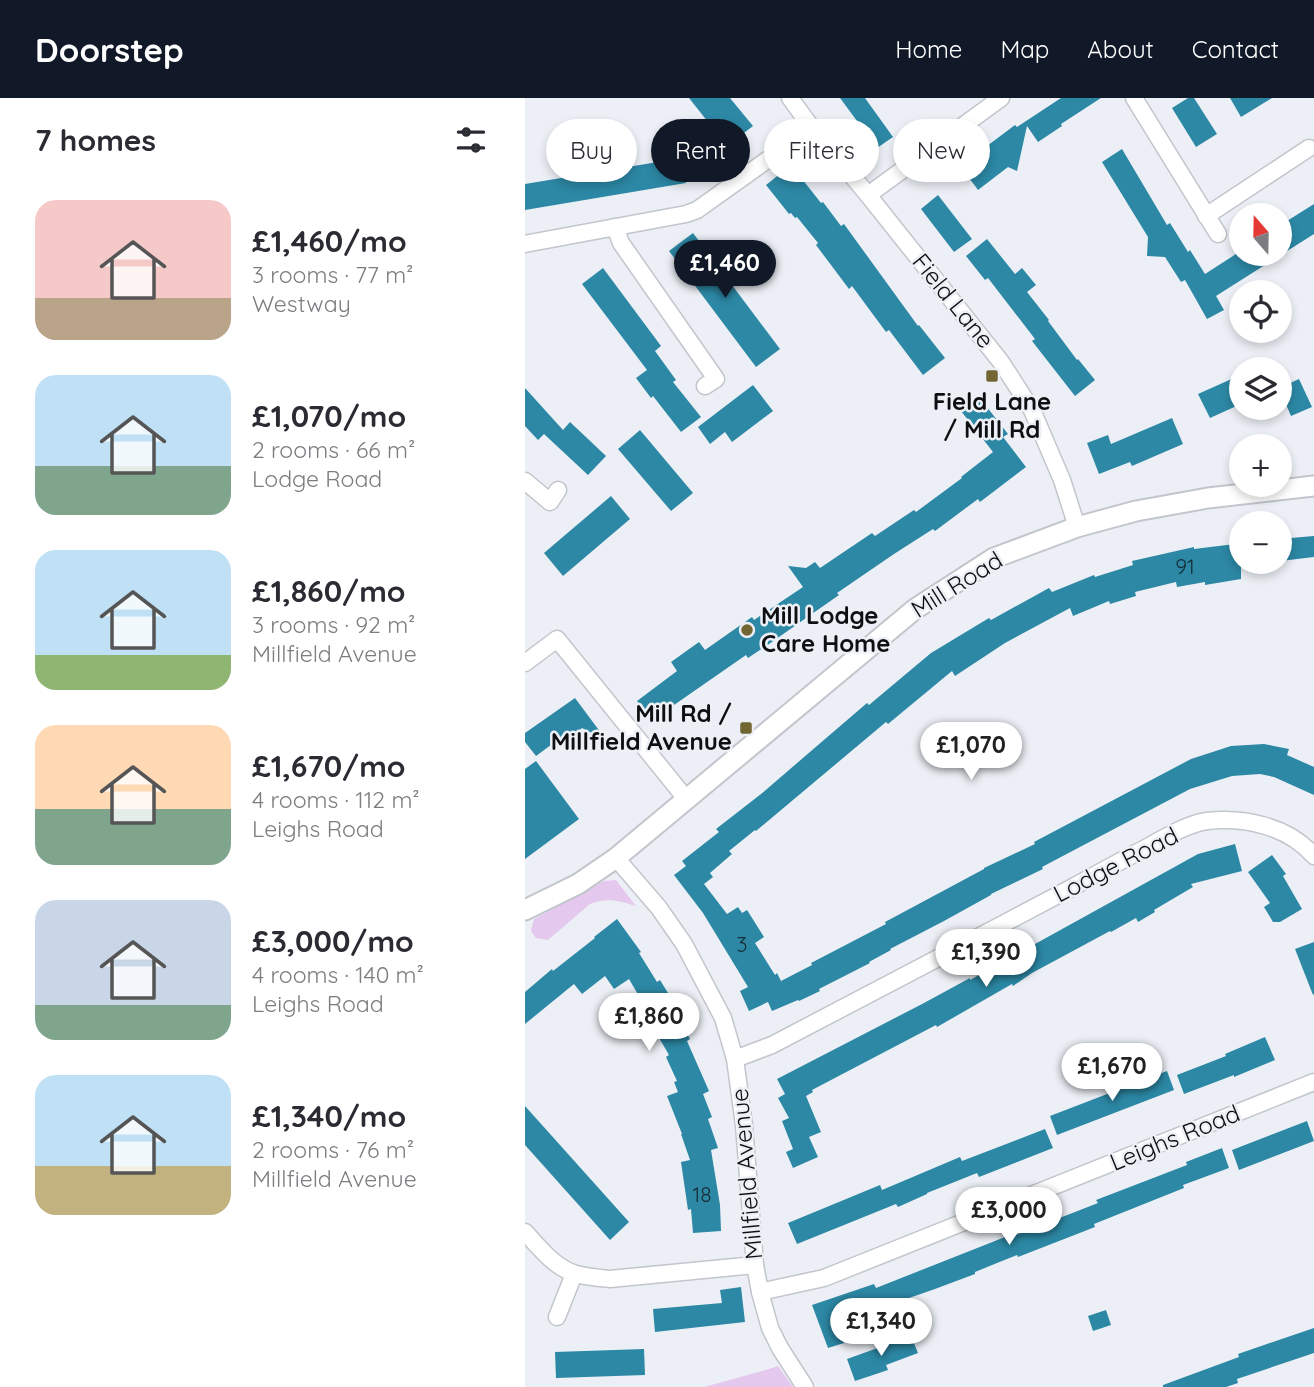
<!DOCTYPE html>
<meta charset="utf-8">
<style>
body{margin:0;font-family:Quicksand,sans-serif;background:#f2f2f3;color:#2b2b33;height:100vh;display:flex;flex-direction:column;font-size:26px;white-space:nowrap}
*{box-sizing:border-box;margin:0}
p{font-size:23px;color:#7c7c81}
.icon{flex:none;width:38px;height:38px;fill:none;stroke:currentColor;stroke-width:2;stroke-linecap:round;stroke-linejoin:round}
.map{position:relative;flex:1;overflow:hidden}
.side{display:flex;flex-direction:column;background:#fff;width:525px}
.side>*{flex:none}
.banner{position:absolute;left:21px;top:21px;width:662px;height:63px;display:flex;gap:14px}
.needle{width:46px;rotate:340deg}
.controls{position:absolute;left:704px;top:105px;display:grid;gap:14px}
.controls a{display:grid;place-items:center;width:63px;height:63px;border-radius:50%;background:#fff;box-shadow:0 4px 10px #0003;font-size:35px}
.price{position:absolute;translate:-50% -60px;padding:0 16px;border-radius:24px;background:#fff;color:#222;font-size:23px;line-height:46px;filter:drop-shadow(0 2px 4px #0008)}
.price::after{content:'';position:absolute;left:50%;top:42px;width:21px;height:16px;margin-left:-10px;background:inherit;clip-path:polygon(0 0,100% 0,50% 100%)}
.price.on{background:#111827;color:#fff}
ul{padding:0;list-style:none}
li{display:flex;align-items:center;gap:21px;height:175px;padding:0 35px}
li span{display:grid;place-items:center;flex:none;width:196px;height:140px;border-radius:21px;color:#555}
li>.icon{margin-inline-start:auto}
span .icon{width:84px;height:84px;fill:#fffc;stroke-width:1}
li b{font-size:30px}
h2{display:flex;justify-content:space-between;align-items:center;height:84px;padding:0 35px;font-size:30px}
.pill{padding:0 24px;border-radius:32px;background:#fff;box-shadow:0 4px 10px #0003;font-size:24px;line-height:63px}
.pill.on{background:#111827;color:#fff}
header{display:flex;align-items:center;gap:42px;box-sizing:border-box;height:98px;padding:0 35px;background:#111827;color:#fff}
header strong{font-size:33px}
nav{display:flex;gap:38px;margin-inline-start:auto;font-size:24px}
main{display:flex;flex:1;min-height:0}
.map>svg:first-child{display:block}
.green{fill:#e5c8ee}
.building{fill:#2c88a5}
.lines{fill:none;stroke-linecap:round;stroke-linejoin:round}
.minor-casing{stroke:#c2c6cc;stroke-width:19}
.tertiary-casing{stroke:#c2c6cc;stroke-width:23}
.minor{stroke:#fff;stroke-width:16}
.tertiary{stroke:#fff;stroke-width:19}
.poi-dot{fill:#716532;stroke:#ecf0f6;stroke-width:2.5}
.labels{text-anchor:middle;stroke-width:5;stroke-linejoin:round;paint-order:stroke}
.number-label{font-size:21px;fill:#162d36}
.street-label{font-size:24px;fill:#0e0f11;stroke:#ecf0f6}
.poi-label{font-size:24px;font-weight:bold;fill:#0e0f11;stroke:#ecf0f6}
</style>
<header>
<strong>Doorstep</strong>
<nav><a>Home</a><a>Map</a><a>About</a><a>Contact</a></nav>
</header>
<main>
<section class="side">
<h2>7 homes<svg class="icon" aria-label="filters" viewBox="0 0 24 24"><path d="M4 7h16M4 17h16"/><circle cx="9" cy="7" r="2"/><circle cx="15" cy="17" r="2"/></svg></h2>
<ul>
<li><span style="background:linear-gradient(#f6c9c9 70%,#b9a48a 0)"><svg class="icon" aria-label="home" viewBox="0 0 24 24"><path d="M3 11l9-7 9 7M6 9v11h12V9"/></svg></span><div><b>£1,460/mo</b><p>3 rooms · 77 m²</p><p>Westway</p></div></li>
<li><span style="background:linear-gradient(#bfe0f5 65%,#7fa58c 0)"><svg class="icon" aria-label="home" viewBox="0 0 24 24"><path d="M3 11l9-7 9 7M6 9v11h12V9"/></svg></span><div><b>£1,070/mo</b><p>2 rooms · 66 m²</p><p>Lodge Road</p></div></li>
<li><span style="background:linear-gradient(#bfe0f5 75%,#8fb573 0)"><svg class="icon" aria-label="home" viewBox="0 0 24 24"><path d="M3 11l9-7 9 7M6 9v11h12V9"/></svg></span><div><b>£1,860/mo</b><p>3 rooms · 92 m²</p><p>Millfield Avenue</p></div></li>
<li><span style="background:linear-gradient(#ffd9b3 60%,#7fa58c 0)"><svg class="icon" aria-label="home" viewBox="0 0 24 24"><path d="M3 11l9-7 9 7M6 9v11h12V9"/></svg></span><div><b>£1,670/mo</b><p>4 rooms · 112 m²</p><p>Leighs Road</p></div></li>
<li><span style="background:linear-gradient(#c9d6e8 75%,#7fa58c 0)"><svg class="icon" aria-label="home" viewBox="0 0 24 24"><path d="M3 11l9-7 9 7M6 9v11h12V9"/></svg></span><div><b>£3,000/mo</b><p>4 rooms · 140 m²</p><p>Leighs Road</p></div></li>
<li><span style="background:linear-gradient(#bfe0f5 65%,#c2b280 0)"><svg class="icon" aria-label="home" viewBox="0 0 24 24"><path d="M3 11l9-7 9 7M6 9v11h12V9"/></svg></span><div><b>£1,340/mo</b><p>2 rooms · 76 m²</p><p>Millfield Avenue</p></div></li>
</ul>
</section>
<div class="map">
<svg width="789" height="1289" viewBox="0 0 789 1289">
<rect width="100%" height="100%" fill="#ecf0f6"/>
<g class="green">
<path d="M91,782l20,26c-17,-5 -28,-9 -46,-2l-42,36 -12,-2 -5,-7 3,-12 70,-38z"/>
<path d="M253,1268l15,21h-89l65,-18z"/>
</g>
<g class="building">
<path d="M164,0h41l23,28 -26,20z"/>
<path d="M315,0h25l28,39 -16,11z"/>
<path d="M536,0h40l-40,26 1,2 -24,16 -11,-16 -10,45 -9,-4 -30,23 -20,-27 22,-17 3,3 32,-24 2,2z"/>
<path d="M663,0h6l23,36 -21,13 -24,-39z"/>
<path d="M705,0h42l-31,19z"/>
<path d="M597,51l45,76 3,-2 18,29 2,-2 15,24 31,-20h43v-28l35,-22v30l-98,62 8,14 -17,9 -22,-39 -4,2 -16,-25 -18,-1 1,-19 -46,-75z"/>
<path d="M157,60l4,25 -161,27v-26z"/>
<path d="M266,67l30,38 2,-1 18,24 3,-2 74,102 1,-1 26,33 -22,17 -34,-45 -3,2 -34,-46 -3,3 -33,-44 2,-2 -21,-26 -2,1 -4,-5 -2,1 -23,-29z"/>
<path d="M413,97l34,44 -18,13 -33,-43z"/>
<path d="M168,135l87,116 -24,18 -87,-116z"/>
<path d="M462,141l28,35 7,-6 14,17 -9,7 22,28 -1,1 29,39 1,-1 17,21 -20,16 -43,-55 3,-2 -47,-61 -3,2 -19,-24z"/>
<path d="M78,170l58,78 -6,5 21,29 -3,2 28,35 -20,15 -28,-36 -2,2 -15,-20 11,-8 -65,-86z"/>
<path d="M711,279l5,10v17l-31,14 -12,-24z"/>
<path d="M774,281l13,28 -21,9 -12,-28z"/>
<path d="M228,287l20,26 -41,31 -7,-10 -15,12 -12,-17z"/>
<path d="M0,290l38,42 7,-8 36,34 -18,19 -44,-41 -6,6 -13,-14z"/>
<path d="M454,299l29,37 -5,3 23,30 -46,35 -2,-3 -43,32 -2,-2 -39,25 -57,39 2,2 -70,49 -21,14 -2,-3 -95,66 -14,-20 40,-30 -6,-9 28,-20 6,8 47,-33 2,3 49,-33 -15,-21 18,2 9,-6 5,6 52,-35 3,3 39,-26 2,2 46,-34 -1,-1 32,-25 -32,-41z"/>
<path d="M647,320l11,26 -51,22 -2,-4 -31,12 -12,-31 21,-8 3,9z"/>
<path d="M115,332l53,63 -22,18 -53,-62z"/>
<path d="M86,398l19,23 -67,57 -19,-23z"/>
<path d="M789,438v21l-33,4 -2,-22z"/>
<path d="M710,446h6v35l-36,6v-3l-28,5 -1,-5 -41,10 1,4 -26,8 -1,-3 -36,15 -3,-8 -65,35 -50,33 -3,-5 -64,53 -2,-2 -130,109 -1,-1 -26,21 3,3 -22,19 3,4 -9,7 23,30 11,-7 4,6 5,-3 17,27 -9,6 20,32 2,-2 4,8 31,-16 -1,-2 75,-39 -1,-2 99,-53v-1l51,-24 -1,-2 157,-83 40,-13 33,-2 25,5 -2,6 27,12v28l-40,-18 -14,-3 -28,2 -42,13 -148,78 1,2 -52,25v1l-47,26 -54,28 1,1 -22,12 1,1 -51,26 1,2 -21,10 -1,-1 -26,11 -4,-9 -19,9 -9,-20 8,-4 -45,-74 -29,-38 12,-9 -4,-5 37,-29 -3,-3 45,-35 106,-91 2,2 62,-52 58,-35 2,2 58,-32 3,4 42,-17 1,2 38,-12 -1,-4 62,-14v2z"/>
<path d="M50,600l32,43 -25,-13 -13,11 -6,-3 -27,20 -11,-14v-9z"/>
<path d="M11,663l43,58 -54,40v-90z"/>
<path d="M710,746l7,27 -51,13 2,3 -39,23 1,2 -17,10 -2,-4 -25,14 -1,-1 -78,42 -19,13 -1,-2 -75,43 -1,-2 -124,65 1,2 -7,4 15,36 -12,5 9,20 -25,11 -7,-16 7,-3 -11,-28 7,-3 -11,-20 7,-4 -8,-15 147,-76 46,-25v2l228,-126z"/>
<path d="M747,757l14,19 -3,2 19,33 -22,13h-7l-9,-15 6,-4 -22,-31z"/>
<path d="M92,821l24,33 -2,1 18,29 3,-2 21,34 -4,2 13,23 -3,2 22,50 -6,3 9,23 -4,2 10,29 -7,2 9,55 1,26 -28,2 -2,-24 -3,1 -7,-48 9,-2 -9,-26h1l-15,-38 11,-4 -4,-10 3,-1 -11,-24 3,-2 -11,-19 3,-2 -32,-55 -15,10 -9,-13 -23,18 -8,-10 -49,40v-32l27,-23 1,2 42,-33 -1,-1z"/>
<path d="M789,844v52l-1,1 -18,-46z"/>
<path d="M740,939l10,23 -41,17v-2l-50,19 -7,-19 49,-19 -1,-2z"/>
<path d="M642,973l7,19 -117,45 -7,-19z"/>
<path d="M0,1008l104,116 -19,18 -85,-95z"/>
<path d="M782,1023l7,20 -75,29 -7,-20z"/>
<path d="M520,1031l8,19 -74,29 -2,-4 -50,20v1l-29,13 -2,-3 -99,40 -9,-21 92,-38 2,5 78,-33 2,4z"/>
<path d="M697,1050l7,20 -46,17 1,3 -90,36 1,3 -77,30 -1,-2 -20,8 -22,9v2l-40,15 -98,34 7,20 -16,5 -16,-43 62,-21 2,4 129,-51 1,2 92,-36 -2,-3 91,-35 -1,-3z"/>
<path d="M216,1189l4,35 -90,10 -2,-23 69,-6 -2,-13z"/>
<path d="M581,1212l5,15 -18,6 -5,-15z"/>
<path d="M789,1230v25l-77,26 1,4 -12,4h-63v-2l76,-28 -1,-3z"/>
<path d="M386,1238l7,17 -32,12 2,5 -33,11 -8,-22z"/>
<path d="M119,1251l1,26 -89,3 -1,-26z"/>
</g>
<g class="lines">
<defs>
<g id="minor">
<path d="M265,0l22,30 56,67 133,167 31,48 30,70 15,47"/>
<path d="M609,0l84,136"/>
<path d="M343,97l133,-97"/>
<path d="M681,118l103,-68"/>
<path d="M90,129l6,16 95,136 -11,7"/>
<path d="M0,146l161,-30 11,-4 115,-82"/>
<path d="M0,383l25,21 8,-12"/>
<path d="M0,565l32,-24 130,161"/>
<path d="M91,760l43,50 25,36 39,74 12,41 9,66 11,140 5,27 10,36 10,20 25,39"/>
<path d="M210,961l37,-14c101,-53 201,-105 301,-158 24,-13 47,-26 71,-38 18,-10 42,-25 63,-28 38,-4 81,5 107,35"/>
<path d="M0,1134c15,16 30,36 51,42 11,3 23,4 34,5l145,-14"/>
<path d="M235,1194l64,-14 490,-196"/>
<path d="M32,1219l17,-43"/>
</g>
<path id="tertiary" d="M0,812l53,-26 38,-26 299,-249 79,-51 83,-31 59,-16 72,-13 106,-12"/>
</defs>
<use href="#minor" class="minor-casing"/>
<use href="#tertiary" class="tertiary-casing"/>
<use href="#minor" class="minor"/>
<use href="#tertiary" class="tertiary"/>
</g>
<g class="poi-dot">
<rect x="460" y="271" width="14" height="14" rx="3.5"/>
<circle cx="222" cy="532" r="7"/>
<rect x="214" y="623" width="14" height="14" rx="3.5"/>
</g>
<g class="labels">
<g class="number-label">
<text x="660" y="476">91</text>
<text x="217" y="854">3</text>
<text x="177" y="1104">18</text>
</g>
<g class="street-label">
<text transform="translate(428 203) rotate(51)" y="8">Field Lane</text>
<text transform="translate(432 487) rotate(-32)" y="8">Mill Road</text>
<text transform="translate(591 767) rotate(-27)" y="8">Lodge Road</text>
<text transform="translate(650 1040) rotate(-22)" y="8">Leighs Road</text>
<text transform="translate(222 1076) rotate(-95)" y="8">Millfield Avenue</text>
</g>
<g class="poi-label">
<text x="467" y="312">Field Lane<tspan x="467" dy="28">/ Mill Rd</tspan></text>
<text x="236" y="526" text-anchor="start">Mill Lodge<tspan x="236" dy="28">Care Home</tspan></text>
<text x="207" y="624" text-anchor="end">Mill Rd /<tspan x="207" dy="28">Millfield Avenue</tspan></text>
</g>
</g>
</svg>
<div class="controls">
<a><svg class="needle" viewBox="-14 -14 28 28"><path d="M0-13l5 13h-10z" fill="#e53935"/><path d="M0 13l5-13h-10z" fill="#7c7c81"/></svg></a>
<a><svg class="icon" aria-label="locate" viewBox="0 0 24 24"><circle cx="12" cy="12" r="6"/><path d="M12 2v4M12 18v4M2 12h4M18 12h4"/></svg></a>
<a><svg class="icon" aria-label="layers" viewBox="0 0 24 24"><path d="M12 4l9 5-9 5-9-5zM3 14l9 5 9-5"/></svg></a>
<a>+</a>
<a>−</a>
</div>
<b class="price on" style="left:200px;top:202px">£1,460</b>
<b class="price" style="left:446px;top:684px">£1,070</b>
<b class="price" style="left:461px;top:891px">£1,390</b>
<b class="price" style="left:124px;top:955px">£1,860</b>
<b class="price" style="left:587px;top:1005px">£1,670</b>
<b class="price" style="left:484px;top:1149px">£3,000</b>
<b class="price" style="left:356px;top:1260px">£1,340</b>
<div class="banner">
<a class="pill">Buy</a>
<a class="pill on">Rent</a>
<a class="pill">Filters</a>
<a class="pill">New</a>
</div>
</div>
</main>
